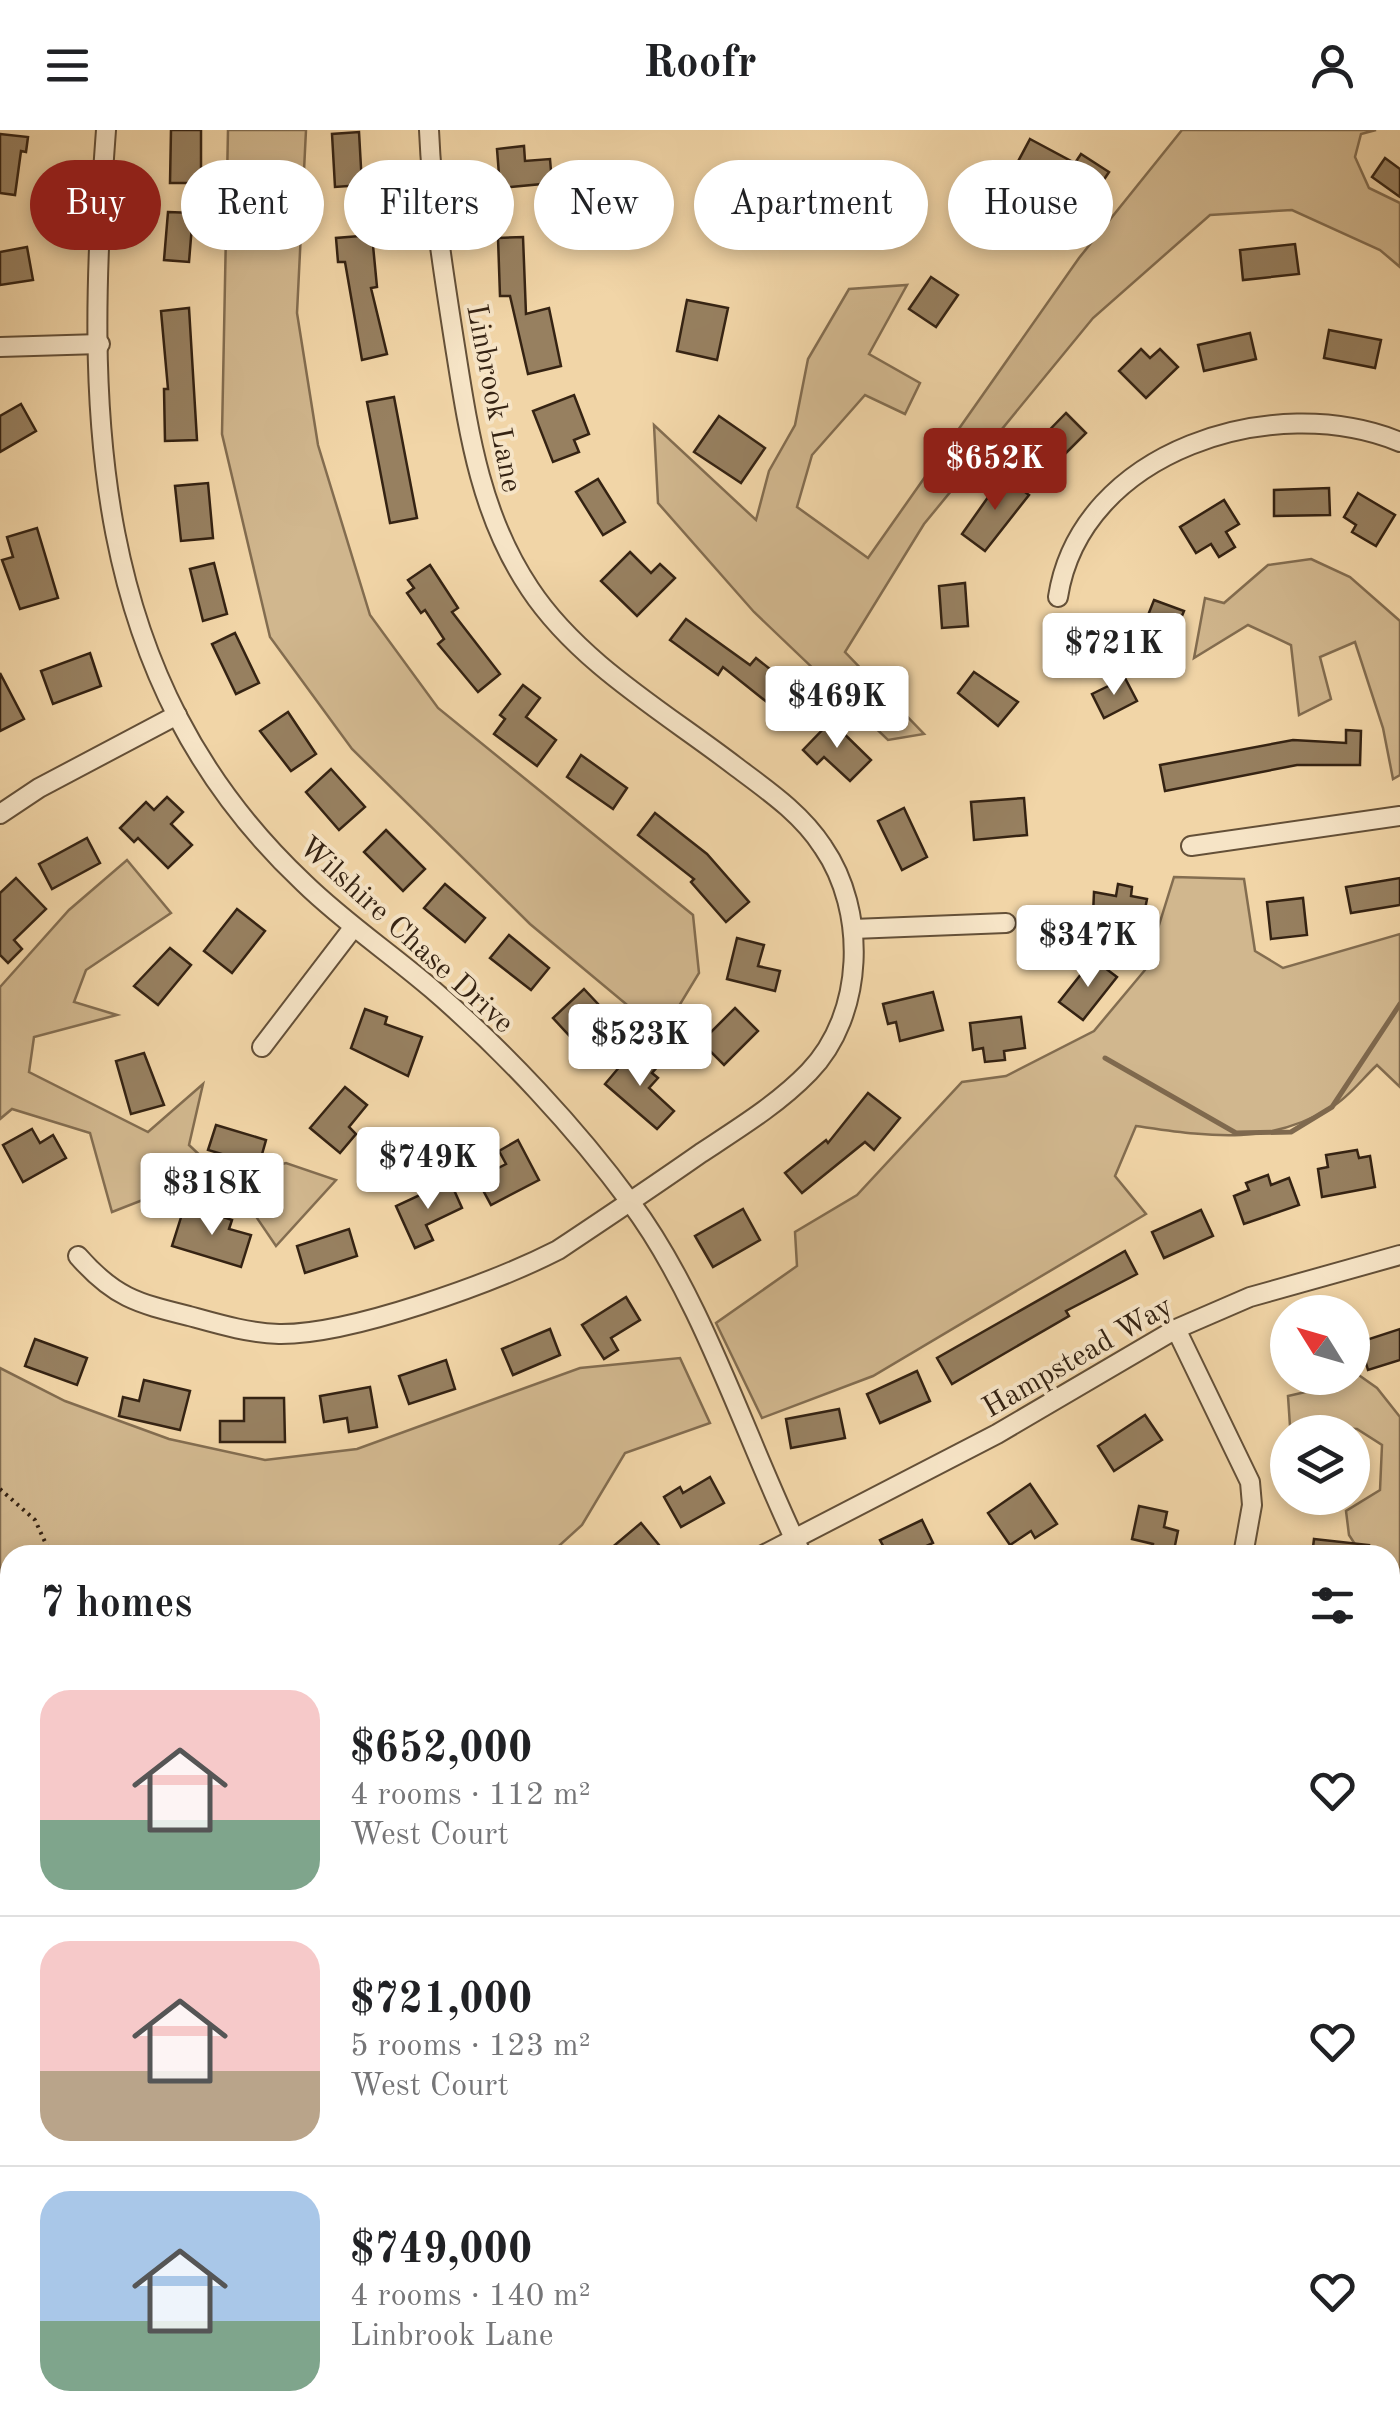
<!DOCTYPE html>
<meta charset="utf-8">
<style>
body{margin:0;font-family:"Old Standard TT",serif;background:#f6f6f6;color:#202124;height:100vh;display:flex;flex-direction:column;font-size:38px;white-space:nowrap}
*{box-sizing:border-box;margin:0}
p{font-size:32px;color:#757577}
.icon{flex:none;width:55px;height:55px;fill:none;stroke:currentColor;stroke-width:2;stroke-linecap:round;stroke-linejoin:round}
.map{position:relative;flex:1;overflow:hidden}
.panel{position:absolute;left:0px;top:1415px;width:1400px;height:890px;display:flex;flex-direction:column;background:#fff;border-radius:30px 30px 0 0;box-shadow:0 5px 15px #0003}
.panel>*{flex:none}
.top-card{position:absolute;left:30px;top:30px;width:1340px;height:90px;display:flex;gap:20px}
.needle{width:65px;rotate:307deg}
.fabs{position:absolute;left:1270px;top:1165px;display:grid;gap:20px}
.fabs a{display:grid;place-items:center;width:100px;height:100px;border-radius:50%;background:#fff;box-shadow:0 5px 15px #0003;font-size:50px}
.price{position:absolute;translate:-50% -85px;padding:0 22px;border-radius:10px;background:#fff;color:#222;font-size:32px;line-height:65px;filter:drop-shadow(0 2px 5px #0008)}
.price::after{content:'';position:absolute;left:50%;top:60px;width:30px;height:22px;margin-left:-15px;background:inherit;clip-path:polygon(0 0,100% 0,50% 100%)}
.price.selected{background:#8f2418;color:#fff}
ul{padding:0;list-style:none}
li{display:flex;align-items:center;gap:30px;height:250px;padding:0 40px}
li+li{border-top:2px solid #e0e0e0}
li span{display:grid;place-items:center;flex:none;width:280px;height:200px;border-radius:30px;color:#555}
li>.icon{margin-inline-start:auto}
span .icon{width:120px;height:120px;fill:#fffc;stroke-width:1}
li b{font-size:42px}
h2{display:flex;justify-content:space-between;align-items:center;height:120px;padding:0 40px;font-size:42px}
.pill{padding:0 35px;border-radius:45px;background:#fff;box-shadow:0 5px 15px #0003;font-size:35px;line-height:90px}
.pill.selected{background:#8f2418;color:#fff}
header{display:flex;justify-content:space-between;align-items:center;height:130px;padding:0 40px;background:#fff;font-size:45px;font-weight:800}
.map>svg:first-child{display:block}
.green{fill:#d1b78e;stroke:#836d50;stroke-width:2.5}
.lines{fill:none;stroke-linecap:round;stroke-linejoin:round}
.stream{stroke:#7f694e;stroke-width:5}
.building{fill:#978060;stroke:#352313;stroke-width:2.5}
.street-casing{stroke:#645038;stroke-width:22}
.path{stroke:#352313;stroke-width:4;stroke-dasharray:2.5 5;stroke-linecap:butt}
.street{stroke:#f6e4c6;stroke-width:18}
.labels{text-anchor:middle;stroke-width:8;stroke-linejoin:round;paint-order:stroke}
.street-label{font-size:30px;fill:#352313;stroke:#f6e4c6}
</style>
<header><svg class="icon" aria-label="menu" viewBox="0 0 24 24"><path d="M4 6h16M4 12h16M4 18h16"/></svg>Roofr<svg class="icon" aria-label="person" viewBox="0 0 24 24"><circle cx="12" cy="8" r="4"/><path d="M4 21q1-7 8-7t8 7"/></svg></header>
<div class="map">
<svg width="1400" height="2305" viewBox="0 0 1400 2305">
<rect width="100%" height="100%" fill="#f1d5a7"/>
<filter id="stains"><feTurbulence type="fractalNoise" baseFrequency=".002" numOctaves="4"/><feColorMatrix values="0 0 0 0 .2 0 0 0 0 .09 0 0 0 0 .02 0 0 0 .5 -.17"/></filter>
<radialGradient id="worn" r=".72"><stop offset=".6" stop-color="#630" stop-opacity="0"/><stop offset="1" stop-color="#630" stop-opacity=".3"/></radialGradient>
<g class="green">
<path d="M228,0h78l-9,183 21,132 52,170 68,93 255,207 6,58 -37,61 -132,-110 -178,-175 -82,-112 -48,-203z"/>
<path d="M1182,0h194l-15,4 -6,23 14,31 31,15v64l-20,-17 -88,-40 -82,5 -117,103 -169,206 -79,128 79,82 -36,6 -134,-128 -96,-109 -4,-78 102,95 13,-49 26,-46 13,-66 41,-70 58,-4 -38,69 51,29 -15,31 -40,-19 -53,60 -15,52 71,51 211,-300z"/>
<path d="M1311,429l39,18 50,44v154l-7,4 -10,-51 -28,-86 -35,15 11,42 -32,16 -8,-70 -43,-20 -54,33 11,-60 19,5 44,-38z"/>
<path d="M127,730l44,53 -85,57 -12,32 43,13 -83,22 -5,35 119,60 55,-48 -14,61 36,34 61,-16 50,17 -60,66 -36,-53 -54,-10 -74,29 -22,-79 -78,-24 -12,10v-132l69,-77z"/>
<path d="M1174,747l70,2 11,72 28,17 117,-34v153l-23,-22c-14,13 -28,32 -45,42 -65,40 -125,29 -196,19l-21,50 31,38 -273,162 -111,42 -46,-95 81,-57 -2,-34 62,-37 105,-113 44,-6 88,-45 51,-61z"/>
<path d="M680,1228l30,65 -85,30 -43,72 -33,30h-539v126l-10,4v-317l65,33 104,38 96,21 92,-11 223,-81z"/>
<path d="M1353,1241l24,17 23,29v197l-10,12v-71h-28l-13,-20 -3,-24 34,-21 2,-45 -25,-16 -67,-3 -2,-30 35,-8 -2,-10h31z"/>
<path d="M10,1557v724l-10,13v-730z"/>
</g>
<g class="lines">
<path class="stream" d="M1105,928l131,75 55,-1 41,-25 68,-103"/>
</g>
<g class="building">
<path d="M171,0h30v53h-31z"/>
<path d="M359,2l3,53 -27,2 -3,-53z"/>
<path d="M0,4l28,3 -2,15 -5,-1 -6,44 -15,-2z"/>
<path d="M1030,9l45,24 6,-9 28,18 -20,30 -8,-5 -10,16 -21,-14 5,-8 -41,-22z"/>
<path d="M524,16l1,15 25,-2 2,24 -52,5 -3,-39z"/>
<path d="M1385,28l15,11v28l-28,-20z"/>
<path d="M168,82l25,1 -4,49 -25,-2z"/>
<path d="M372,105l5,52 -6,1 16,66 -25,6 -17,-98h-7l-2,-24z"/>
<path d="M523,107l3,77 23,-6 12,58 -33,8 -18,-78h-10l-2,-58z"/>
<path d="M1295,114l4,30 -56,6 -3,-30z"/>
<path d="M27,117l6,33 -33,5v-33z"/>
<path d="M931,147l27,18 -22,32 -27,-18z"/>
<path d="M687,170l41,8 -11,52 -40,-9z"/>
<path d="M189,178l8,132 -32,1 -1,-52h4l-7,-78z"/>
<path d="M1329,200l52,10 -6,28 -51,-10z"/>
<path d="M1250,203l6,26 -52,12 -6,-26z"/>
<path d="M1141,219l9,9 10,-9 18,18 -32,31 -27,-27z"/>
<path d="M574,265l15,39 -15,6 5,12 -26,10 -20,-51z"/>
<path d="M394,267l23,121 -27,5 -23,-121z"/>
<path d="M21,274l15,27 -36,21v-36z"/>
<path d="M1066,283l20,20 -36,36 -20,-19z"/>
<path d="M719,286l46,32 -24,35 -47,-31z"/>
<path d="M1003,346l26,19 -44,56 -23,-17z"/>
<path d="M598,349l27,43 -22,13 -27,-43z"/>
<path d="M208,353l5,55 -32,3 -6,-55z"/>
<path d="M1329,358l1,27 -56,1v-26z"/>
<path d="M1358,363l37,22 -19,31 -24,-14 4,-7 -12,-8z"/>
<path d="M1224,370l15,24 -13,8 9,15 -16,10 -8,-13 -15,9 -16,-26z"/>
<path d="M37,398l21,70 -38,11 -18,-49 11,-3 -6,-20z"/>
<path d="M630,422l21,21 9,-9 15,14 -38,38 -36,-35z"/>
<path d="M214,433l13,51 -24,7 -13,-52z"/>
<path d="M430,435l28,43 -6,4 48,62 -22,18 -40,-48 6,-5 -19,-29 -4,3 -14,-20 7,-5 -6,-8z"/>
<path d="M965,453l3,43 -26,2 -3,-42z"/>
<path d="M1154,470l30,11 -16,39 -29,-12z"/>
<path d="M686,489l64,46 6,-7 24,19 -3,4 21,16 -15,18 -60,-48 -5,8 -48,-35z"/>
<path d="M235,503l24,50 -23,11 -24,-50z"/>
<path d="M90,523l11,33 -48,18 -12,-33z"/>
<path d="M974,542l44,30 -20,24 -40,-33z"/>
<path d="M0,543l24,46 -24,12z"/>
<path d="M1125,548l12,23 -33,17 -12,-24z"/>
<path d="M523,555l17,13 -14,19 30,23 -19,26 -43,-32 11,-15 -5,-4z"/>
<path d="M288,582l28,42 -25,17 -31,-40z"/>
<path d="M831,591l40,39 -21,21 -26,-24 -7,7 -14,-14z"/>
<path d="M1346,600l15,1 -1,34h-63l-132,26 -5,-26 133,-25 53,3z"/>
<path d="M581,625l46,33 -14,21 -46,-32z"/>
<path d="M331,639l34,38 -26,23 -33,-38z"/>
<path d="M167,667l16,15 -12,12 21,21 -24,23 -30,-30 -4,4 -14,-14 26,-26 8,8z"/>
<path d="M1024,668l3,37 -53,5 -3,-38z"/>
<path d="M904,678l23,49 -25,13 -24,-49z"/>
<path d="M655,683l52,41 42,48 -23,20 -35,-40 3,-3 -56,-44z"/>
<path d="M386,700l39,39 -22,22 -39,-39z"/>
<path d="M87,708l13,25 -48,26 -13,-25z"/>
<path d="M16,748l30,31 -32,31 8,9 -14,14 -8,-8v-62z"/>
<path d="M1400,748v27l-49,8 -5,-26z"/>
<path d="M445,754l40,34 -20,24 -41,-34z"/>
<path d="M1118,754l14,3 -1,9 16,3 -9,47 -46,-9 2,-45 22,4z"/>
<path d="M1303,768l4,37 -36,4 -4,-37z"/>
<path d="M237,779l28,22 -33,42 -28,-22z"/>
<path d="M509,805l40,33 -18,22 -41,-32z"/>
<path d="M737,808l27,7 -6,21 22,5 -5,20 -48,-12z"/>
<path d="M170,818l21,17 -33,40 -24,-19z"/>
<path d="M1093,829l24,18 -34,43 -24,-18z"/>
<path d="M584,859l14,15 -7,7 10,10 -5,4 12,14 -19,18 -36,-39z"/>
<path d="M933,862l10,38 -43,11 -4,-19 -8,2 -5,-20z"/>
<path d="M735,878l23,23 -34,34 -23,-23z"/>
<path d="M365,879l22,8 -2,7 37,13 -14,39 -57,-28z"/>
<path d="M1021,887l4,31 -21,3 1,9 -20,2 -2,-14 -10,2 -3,-27z"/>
<path d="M632,922l26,14 -6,7 6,5 -9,10 25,23 -17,18 -52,-45z"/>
<path d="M144,923l20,52 -33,9 -15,-53z"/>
<path d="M345,957l22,18 -18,22 7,7 -16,19 -30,-25z"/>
<path d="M868,963l32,25 -26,32 -9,-8 -63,51 -17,-20 41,-33 2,3z"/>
<path d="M216,995l50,15 -7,25 -51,-15z"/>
<path d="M32,999l8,14 13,-8 13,23 -43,24 -20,-37z"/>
<path d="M518,1010l21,40 -48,25 -14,-26 29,-15 -7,-13z"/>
<path d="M1357,1020l2,8 11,-2 5,31 -53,10 -4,-28 10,-2 -2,-12z"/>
<path d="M1268,1045l3,10 18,-7 10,27 -55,19 -10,-28 15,-6 -3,-7z"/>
<path d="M450,1051l12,27 -36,17 7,15 -18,8 -19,-42z"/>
<path d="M743,1079l17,31 -47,27 -18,-31z"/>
<path d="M1201,1080l12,26 -49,22 -12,-26z"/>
<path d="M183,1081l27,9 2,-7 20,7 -3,9 22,6 -10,32 -69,-21z"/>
<path d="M349,1099l8,27 -52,17 -8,-27z"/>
<path d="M1125,1121l12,23 -71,37 3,5 -117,68 -15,-26z"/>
<path d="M626,1167l14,23 -29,18 7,12 -14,9 -22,-34z"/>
<path d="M550,1199l10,26 -47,20 -11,-26z"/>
<path d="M1400,1199v31l-32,10 -8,-28z"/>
<path d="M35,1209l52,19 -10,27 -52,-19z"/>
<path d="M446,1230l9,29 -46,15 -10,-28z"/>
<path d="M917,1241l13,30 -50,22 -13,-29z"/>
<path d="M144,1250l46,11 -10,39 -61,-14 4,-19 16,4z"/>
<path d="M370,1257l7,40 -28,5 -2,-14 -23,4 -4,-26z"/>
<path d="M244,1268h40l1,44h-65v-21h24z"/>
<path d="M839,1279l6,29 -54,10 -5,-29z"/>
<path d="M1145,1285l17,25 -48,31 -16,-25z"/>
<path d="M710,1347l14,26 -43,24 -17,-30 16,-10 3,6z"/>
<path d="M1030,1354l27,40 -22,14 -4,-7 -21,14 -22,-32z"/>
<path d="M1139,1376l28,6 -3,15 14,4 -5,24h-22l2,-11 -21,-5z"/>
<path d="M922,1390l11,23 -9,4 4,8h-40l-8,-15z"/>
<path d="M641,1393l18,22 -12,10h-44z"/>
<path d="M1314,1409l55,6 -1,10h-56z"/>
</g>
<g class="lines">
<defs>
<g id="street">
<path d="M106,0c-21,277 -20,548 198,753 40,39 86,70 128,106 71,61 144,139 199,214 73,98 116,240 171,352"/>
<path d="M0,217l100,-3"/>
<path d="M1058,467c23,-147 217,-207 342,-155"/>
<path d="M0,684l39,-26 138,-73"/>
<path d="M1191,716l209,-30"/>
<path d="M853,799l153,-6"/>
<path d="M262,917l91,-119"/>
<path d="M78,1126c36,41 58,47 111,60 29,8 59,17 90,18 71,1 214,-51 279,-84 48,-32 96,-64 143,-97 38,-25 77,-49 108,-81 56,-58 58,-161 14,-225 -22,-34 -56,-57 -88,-81 -69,-53 -156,-103 -205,-177 -51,-76 -62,-161 -76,-249 -11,-70 -22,-140 -25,-210"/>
<path d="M1176,1199l74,153 2,23 -9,50"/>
<path d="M763,1425l234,-121 179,-105 74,-32 150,-42"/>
<path d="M1390,1701l10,-13"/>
<path d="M1390,1723l10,7"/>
<path d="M1390,2069l10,30"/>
<path d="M882,2295l5,10"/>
<path d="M819,2305l21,-10"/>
</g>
</defs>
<use href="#street" class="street-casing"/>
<g class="path">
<path d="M0,1359l35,31 16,35"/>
<path d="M0,1569l10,-6"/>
<path d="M0,1749l10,8"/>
<path d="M0,1773l10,-15"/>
<path d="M0,1793l2,37 8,6"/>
<path d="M708,2295l13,9 7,-9"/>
<path d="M679,2301l5,4"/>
<path d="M688,2305l8,-10"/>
</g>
<use href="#street" class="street"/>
</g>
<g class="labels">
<g class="street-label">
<text transform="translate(495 268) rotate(79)" y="10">Linbrook Lane</text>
<text transform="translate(407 804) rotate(42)" y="10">Wilshire Chase Drive</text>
<text transform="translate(1077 1226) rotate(-30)" y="10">Hampstead Way</text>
</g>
</g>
<rect width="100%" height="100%" filter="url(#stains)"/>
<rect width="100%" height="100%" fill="url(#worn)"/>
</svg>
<div class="fabs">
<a><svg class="needle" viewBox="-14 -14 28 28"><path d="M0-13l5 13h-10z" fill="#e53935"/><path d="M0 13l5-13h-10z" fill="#757577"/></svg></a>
<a><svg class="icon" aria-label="layers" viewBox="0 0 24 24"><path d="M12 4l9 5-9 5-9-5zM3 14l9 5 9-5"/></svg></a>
</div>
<b class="price selected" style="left:995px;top:383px">$652K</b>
<b class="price" style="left:1114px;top:568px">$721K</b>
<b class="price" style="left:837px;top:621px">$469K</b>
<b class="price" style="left:1088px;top:860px">$347K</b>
<b class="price" style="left:640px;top:959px">$523K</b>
<b class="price" style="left:428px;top:1082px">$749K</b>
<b class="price" style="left:212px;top:1108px">$318K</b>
<div class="top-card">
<a class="pill selected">Buy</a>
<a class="pill">Rent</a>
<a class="pill">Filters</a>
<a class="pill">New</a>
<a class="pill">Apartment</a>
<a class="pill">House</a>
</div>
<section class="panel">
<h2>7 homes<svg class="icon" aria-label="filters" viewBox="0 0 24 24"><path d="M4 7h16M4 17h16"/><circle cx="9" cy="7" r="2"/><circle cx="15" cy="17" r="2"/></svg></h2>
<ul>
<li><span style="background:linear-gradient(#f6c9c9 65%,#7fa58c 0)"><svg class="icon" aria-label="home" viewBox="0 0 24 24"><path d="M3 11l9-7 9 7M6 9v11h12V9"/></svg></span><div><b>$652,000</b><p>4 rooms · 112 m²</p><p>West Court</p></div><svg class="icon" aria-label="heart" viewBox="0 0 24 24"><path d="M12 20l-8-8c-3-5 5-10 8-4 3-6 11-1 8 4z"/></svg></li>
<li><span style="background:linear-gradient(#f6c9c9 65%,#b9a48a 0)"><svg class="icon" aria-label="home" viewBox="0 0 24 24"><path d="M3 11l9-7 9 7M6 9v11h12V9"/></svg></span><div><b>$721,000</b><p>5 rooms · 123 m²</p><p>West Court</p></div><svg class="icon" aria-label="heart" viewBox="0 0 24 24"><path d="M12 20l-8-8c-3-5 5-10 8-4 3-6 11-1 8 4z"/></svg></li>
<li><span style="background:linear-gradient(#a9c7e8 65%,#7fa58c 0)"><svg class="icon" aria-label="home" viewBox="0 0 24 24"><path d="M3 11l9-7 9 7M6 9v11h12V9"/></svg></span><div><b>$749,000</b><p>4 rooms · 140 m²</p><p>Linbrook Lane</p></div><svg class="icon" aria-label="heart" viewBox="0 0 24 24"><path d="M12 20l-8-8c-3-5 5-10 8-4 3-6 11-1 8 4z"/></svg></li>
</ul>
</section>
</div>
